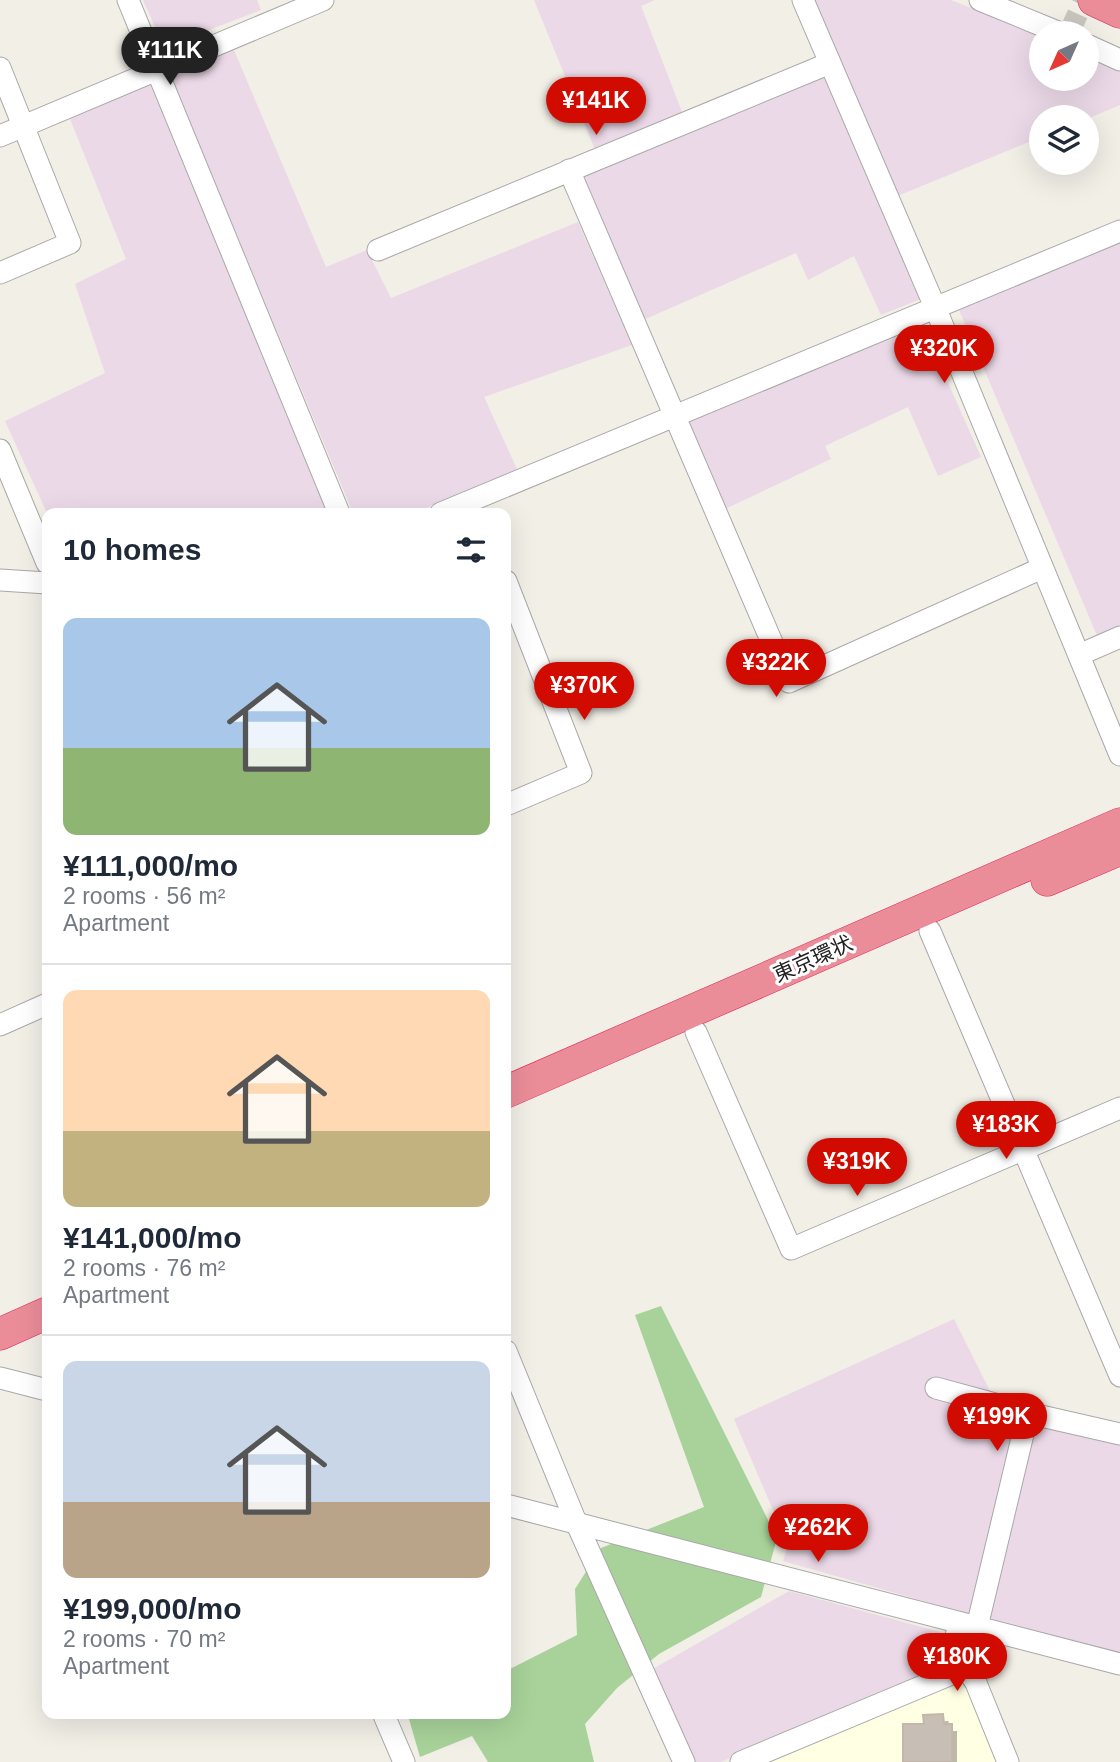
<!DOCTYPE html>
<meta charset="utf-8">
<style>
body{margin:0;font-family:Arial,"Noto Sans JP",sans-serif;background:#f6f6f7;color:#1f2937;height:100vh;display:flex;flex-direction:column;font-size:26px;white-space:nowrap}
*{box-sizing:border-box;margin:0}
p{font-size:23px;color:#747a83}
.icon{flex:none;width:38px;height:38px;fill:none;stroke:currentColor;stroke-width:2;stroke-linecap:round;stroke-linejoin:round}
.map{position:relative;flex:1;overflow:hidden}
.sheet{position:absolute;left:42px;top:508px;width:469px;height:1211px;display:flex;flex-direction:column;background:#fff;border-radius:14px;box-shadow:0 7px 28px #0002}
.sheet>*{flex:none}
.needle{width:46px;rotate:225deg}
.buttons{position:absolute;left:1029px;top:21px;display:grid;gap:14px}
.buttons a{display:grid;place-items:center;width:70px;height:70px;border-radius:50%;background:#fff;box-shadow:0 7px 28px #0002;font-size:35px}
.price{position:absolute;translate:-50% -60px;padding:0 16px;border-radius:24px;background:#d20b00;color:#fff;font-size:23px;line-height:46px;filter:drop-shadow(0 2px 4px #0008)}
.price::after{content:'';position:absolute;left:50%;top:42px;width:21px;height:16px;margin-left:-10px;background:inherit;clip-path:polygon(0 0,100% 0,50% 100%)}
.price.selected{background:#222;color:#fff}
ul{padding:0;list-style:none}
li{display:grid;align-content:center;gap:14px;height:371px;padding:0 21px}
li+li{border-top:2px solid #e0e1e3}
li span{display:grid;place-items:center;height:217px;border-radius:14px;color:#555}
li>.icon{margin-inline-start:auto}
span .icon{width:126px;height:126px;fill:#fffc;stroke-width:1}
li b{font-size:30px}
h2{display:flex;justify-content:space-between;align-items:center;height:84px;padding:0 21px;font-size:30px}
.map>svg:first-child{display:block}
.industrial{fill:#ebd9e7}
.education{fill:#feffe3}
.forest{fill:#a8d29a}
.building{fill:#c7beb6;stroke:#c4b6a9;stroke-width:2;filter:url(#shadow)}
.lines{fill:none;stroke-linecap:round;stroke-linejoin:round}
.minor-tunnel{stroke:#c8c6bf;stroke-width:21;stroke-dasharray:21 10;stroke-linecap:butt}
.minor-casing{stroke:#a8a8a8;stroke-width:23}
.highway-casing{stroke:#e32159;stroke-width:33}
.minor{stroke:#fff;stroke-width:21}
.highway{stroke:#eb8d99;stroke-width:32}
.labels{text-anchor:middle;stroke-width:6;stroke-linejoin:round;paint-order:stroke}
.street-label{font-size:21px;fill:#212121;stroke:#fff}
</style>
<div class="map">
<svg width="1120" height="1762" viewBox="0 0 1120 1762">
<defs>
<filter id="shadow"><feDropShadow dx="4.5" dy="8" stdDeviation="0" flood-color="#0004"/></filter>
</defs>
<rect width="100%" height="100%" fill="#f2efe7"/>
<g class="industrial">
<path d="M143,0h114l4,10 -97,37z"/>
<path d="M534,0h121l-14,6 43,111 -88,35z"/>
<path d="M812,0h139l90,36v43h46v-25l33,13v38l-33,14 -46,-2v20l-146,60z"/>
<path d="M231,43l95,224 41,-17 24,48 187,-76 54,123 -148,52 33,72 -102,44h-62l-184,-441z"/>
<path d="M824,75l97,224 -40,16 -27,-59 -46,24 -12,-27 -155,68 -64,-146z"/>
<path d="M152,79l181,434h-286l-42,-92 100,-48 -30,-89 51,-25 -58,-145z"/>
<path d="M1120,240v389l-22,9 -139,-328z"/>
<path d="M921,322l60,135 -43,19 -30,-69 -83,39 6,13 -108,51 -40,-92z"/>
<path d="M954,1319l37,74 -63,-14 -2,14 92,26 -49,195 -186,-53 5,-16 -54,-126z"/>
<path d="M1034,1419l86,21v213l-131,-34z"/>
<path d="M789,1591l151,41 12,34 -231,96h-29l-41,-92z"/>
</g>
<path class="education" d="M960,1679l8,3 35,80h-237z"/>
<path class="forest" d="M661,1306l116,232 -16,59 -102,57 -42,34 -32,36 9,38h-106l-16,-26 -52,21 -11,-38 12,-6h85v-42l71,-36 -2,-46 26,-41 103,-41 -69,-192z"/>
<path class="building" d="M943,1714l1,10h8v38h-49v-38h21l-1,-9z"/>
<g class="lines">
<path class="minor-tunnel" d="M1069,33l15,-33"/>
<defs>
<g id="minor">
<path d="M128,0l211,513"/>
<path d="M803,0l132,307 185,448"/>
<path d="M980,0l80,33"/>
<path d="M1087,45l33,15"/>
<path d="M0,68l70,175 -70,30"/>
<path d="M0,136l323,-136"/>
<path d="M569,170l220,512 253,-114"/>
<path d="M378,250l452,-187"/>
<path d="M0,450l47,113"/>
<path d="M441,513l679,-282"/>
<path d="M0,580l47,3"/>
<path d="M506,581l75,192 -75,32"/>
<path d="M1079,655l41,-18"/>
<path d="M930,931l190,445"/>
<path d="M0,1025l47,-21"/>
<path d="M696,1032l95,217 329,-141"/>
<path d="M506,1351l70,171 108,240"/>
<path d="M0,1378l47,12"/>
<path d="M936,1388l92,25"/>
<path d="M506,1505l614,159"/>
<path d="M960,1623l-6,19 12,26 10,15 32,79"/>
<path d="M977,1627l51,-214 92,21"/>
<path d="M383,1713l21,49"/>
<path d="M741,1762l225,-94"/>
</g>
<g id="highway">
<path d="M1094,0l26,12"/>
<path d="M1047,880l73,-31"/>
<path d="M506,1092l614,-268"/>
<path d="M0,1334l47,-21"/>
</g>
</defs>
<use href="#minor" class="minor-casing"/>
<use href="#highway" class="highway-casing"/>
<use href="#minor" class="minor"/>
<use href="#highway" class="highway"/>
</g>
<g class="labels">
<g class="street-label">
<text transform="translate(813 959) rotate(-24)" y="7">東京環状</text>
</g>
</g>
</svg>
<div class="buttons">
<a><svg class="needle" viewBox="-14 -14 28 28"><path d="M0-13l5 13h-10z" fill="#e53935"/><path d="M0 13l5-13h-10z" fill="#747a83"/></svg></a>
<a><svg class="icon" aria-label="layers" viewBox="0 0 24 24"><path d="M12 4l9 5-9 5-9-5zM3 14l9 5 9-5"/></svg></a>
</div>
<b class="price selected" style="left:170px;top:87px">¥111K</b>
<b class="price" style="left:596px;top:137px">¥141K</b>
<b class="price" style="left:944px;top:385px">¥320K</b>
<b class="price" style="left:776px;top:699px">¥322K</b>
<b class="price" style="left:584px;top:722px">¥370K</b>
<b class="price" style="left:1006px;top:1161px">¥183K</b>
<b class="price" style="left:857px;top:1198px">¥319K</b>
<b class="price" style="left:997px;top:1453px">¥199K</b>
<b class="price" style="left:818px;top:1564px">¥262K</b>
<b class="price" style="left:957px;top:1693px">¥180K</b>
<section class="sheet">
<h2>10 homes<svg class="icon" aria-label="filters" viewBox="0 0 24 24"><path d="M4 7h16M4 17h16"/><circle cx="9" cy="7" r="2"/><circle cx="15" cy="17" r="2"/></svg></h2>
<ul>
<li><span style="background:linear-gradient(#a9c7e8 60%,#8fb573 0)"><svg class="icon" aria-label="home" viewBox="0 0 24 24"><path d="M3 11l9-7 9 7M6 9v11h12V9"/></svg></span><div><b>¥111,000/mo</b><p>2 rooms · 56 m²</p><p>Apartment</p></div></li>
<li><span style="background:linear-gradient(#ffd9b3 65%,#c2b280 0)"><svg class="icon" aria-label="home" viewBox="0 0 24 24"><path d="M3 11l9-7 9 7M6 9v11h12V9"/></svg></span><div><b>¥141,000/mo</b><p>2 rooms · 76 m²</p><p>Apartment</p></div></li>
<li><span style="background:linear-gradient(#c9d6e8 65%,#b9a48a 0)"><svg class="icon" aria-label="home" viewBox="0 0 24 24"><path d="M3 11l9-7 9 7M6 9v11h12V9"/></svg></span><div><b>¥199,000/mo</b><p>2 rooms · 70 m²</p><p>Apartment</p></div></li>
</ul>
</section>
</div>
